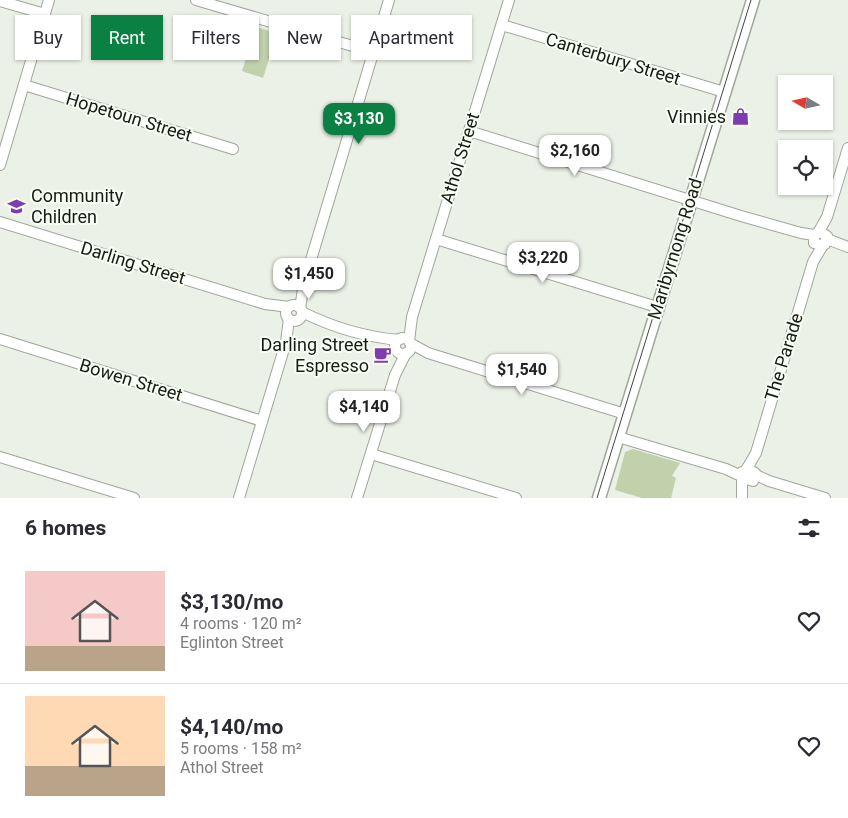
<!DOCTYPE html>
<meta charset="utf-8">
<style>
body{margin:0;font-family:Roboto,sans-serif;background:#f2f2f3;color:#2b2b33;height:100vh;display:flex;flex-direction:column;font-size:19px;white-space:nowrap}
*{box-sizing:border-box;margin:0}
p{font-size:16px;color:#7c7c81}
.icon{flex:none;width:28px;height:28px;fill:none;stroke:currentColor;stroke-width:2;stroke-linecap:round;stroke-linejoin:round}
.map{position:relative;height:498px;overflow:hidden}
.side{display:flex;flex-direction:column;background:#fff;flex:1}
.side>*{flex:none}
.guide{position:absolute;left:15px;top:15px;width:500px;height:45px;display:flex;gap:10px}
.needle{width:32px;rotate:279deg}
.controls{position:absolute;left:778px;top:75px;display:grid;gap:10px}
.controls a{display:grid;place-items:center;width:55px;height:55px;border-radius:0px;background:#fff;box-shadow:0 1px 4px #0004;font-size:25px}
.price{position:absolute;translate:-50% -42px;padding:0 11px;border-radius:10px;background:#fff;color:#222;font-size:16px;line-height:32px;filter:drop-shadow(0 1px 2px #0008)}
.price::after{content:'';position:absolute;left:50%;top:30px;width:15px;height:11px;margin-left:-8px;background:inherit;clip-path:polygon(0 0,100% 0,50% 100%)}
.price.on{background:#0b8043;color:#fff}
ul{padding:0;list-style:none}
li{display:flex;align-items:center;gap:15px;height:125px;padding:0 25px}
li+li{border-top:1px solid #e1e1e2}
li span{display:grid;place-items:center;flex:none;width:140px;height:100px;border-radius:0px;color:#555}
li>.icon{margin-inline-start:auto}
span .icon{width:60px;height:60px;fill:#fffc;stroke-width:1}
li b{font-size:21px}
h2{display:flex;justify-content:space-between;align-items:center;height:60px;padding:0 25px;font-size:21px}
.tag{padding:0 18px;border-radius:0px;background:#fff;box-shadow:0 1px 4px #0004;font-size:18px;line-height:45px}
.tag.on{background:#0b8043;color:#fff}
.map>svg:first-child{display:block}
.green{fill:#c0d1ac}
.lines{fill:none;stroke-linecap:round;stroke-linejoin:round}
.minor-casing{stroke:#a1a69b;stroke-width:12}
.major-casing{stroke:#a1a69b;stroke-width:15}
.minor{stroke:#fff;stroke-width:10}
.major{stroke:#fff;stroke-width:12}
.tram{stroke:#434540;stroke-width:1}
.labels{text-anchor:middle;stroke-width:4;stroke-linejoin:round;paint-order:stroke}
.street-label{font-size:18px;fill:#191b17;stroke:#f9fef3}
.poi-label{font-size:18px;fill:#191b17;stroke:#f9fef3;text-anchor:end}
</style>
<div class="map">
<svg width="848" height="498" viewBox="0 0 848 498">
<rect width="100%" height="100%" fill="#ebf1e6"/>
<g class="green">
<path d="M256,27l21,6 -14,45 -21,-7z"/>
<path d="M633,449l47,14 -8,13 4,2 -5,20h-29l-27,-8 10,-38z"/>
</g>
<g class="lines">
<defs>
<g id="minor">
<path d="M196,0l177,52"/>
<path d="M0,1l45,13"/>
<path d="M502,25l222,67"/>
<path d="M24,85l209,64"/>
<path d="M469,131l272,85 60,17 13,2 6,-3 7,4 -2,8 -4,1 -7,-2v-8"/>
<path d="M0,165l49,-165"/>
<path d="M0,222l265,82 24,3"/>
<path d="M818,233l9,-16 21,-69"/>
<path d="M436,239l221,68"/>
<path d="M827,239l21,8"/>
<circle cx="294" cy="313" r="8"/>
<path d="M300,308l4,-25 85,-283"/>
<path d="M302,312c30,15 64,25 97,28"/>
<circle cx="403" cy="346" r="8"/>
<path d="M0,339l262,82"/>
<path d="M409,341l3,-24 97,-317"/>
<path d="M410,343l18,10 197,61"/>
<path d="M618,437l108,32 15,7"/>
<path d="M371,454l145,44"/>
<path d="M0,457l134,41"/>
<path d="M746,470l10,-17 57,-191 10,-17"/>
<path d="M756,475l13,6 56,17"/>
<path d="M239,498l47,-156 3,-23"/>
<path d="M357,498l38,-123 11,-22"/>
<path d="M742,498v-26l8,-2 5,3 -2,8 -10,-3"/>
</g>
<path id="major" d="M599,498l154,-498"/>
</defs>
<use href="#minor" class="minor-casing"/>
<use href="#major" class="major-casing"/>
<use href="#minor" class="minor"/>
<use href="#major" class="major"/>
<path class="tram" d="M597,498l154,-498"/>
</g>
<defs>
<symbol id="shop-bare" viewBox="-9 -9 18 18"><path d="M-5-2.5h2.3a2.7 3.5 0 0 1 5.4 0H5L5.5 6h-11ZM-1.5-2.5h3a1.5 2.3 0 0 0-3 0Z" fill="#7f3cb0" stroke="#f9fef3" stroke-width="2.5" paint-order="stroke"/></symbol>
<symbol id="school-bare" viewBox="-9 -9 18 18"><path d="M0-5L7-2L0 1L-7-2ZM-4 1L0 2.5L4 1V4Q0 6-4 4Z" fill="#7f3cb0" stroke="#f9fef3" stroke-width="2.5" paint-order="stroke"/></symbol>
<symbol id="cafe-bare" viewBox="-9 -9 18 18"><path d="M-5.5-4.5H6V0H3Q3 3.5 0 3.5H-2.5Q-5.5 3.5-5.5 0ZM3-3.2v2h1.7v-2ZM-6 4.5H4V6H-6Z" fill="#7f3cb0" stroke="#f9fef3" stroke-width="2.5" paint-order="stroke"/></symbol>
</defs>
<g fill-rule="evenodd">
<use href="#shop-bare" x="728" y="104" width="25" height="25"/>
<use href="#school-bare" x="4" y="194" width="25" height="25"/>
<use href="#cafe-bare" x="370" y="342" width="25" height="25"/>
</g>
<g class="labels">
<g class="street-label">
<text transform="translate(613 59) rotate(17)" y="6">Canterbury Street</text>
<text transform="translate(129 117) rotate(17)" y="6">Hopetoun Street</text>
<text transform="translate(460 158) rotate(-73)" y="6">Athol Street</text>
<text transform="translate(675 249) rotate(-73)" y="6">Maribyrnong Road</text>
<text transform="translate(133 263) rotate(17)" y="6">Darling Street</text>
<text transform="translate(784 357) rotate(-73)" y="6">The Parade</text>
<text transform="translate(131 380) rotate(17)" y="6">Bowen Street</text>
</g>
<g class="poi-label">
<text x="726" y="123">Vinnies</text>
<text x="31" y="202" text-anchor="start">Community<tspan x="31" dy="21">Children</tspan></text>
<text x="369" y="351">Darling Street<tspan x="369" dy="21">Espresso</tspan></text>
</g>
</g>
</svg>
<div class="controls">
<a><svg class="needle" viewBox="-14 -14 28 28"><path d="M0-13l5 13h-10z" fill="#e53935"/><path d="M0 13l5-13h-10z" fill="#7c7c81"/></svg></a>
<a><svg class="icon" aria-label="locate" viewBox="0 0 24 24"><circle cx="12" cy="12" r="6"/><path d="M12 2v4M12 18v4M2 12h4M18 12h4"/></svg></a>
</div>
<b class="price on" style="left:359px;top:145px">$3,130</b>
<b class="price" style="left:575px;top:177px">$2,160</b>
<b class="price" style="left:543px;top:284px">$3,220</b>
<b class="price" style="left:309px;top:300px">$1,450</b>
<b class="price" style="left:522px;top:396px">$1,540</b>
<b class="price" style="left:364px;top:433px">$4,140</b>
<div class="guide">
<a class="tag">Buy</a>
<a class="tag on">Rent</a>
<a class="tag">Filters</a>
<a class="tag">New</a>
<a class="tag">Apartment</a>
</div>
</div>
<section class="side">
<h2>6 homes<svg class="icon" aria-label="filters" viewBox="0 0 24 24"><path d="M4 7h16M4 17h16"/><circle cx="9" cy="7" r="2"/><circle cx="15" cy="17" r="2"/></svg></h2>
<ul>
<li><span style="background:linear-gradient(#f6c9c9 75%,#b9a48a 0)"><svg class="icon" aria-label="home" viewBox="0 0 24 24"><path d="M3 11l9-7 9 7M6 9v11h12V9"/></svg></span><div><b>$3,130/mo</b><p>4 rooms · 120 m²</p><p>Eglinton Street</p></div><svg class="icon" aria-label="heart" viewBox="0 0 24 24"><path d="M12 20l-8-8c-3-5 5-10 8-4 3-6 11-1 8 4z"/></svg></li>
<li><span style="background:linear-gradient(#ffd9b3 70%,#b9a48a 0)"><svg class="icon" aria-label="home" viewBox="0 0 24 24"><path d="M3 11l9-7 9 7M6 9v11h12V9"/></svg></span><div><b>$4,140/mo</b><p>5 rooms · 158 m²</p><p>Athol Street</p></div><svg class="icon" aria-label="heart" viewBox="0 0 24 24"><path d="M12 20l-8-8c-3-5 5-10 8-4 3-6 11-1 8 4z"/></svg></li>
</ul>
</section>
